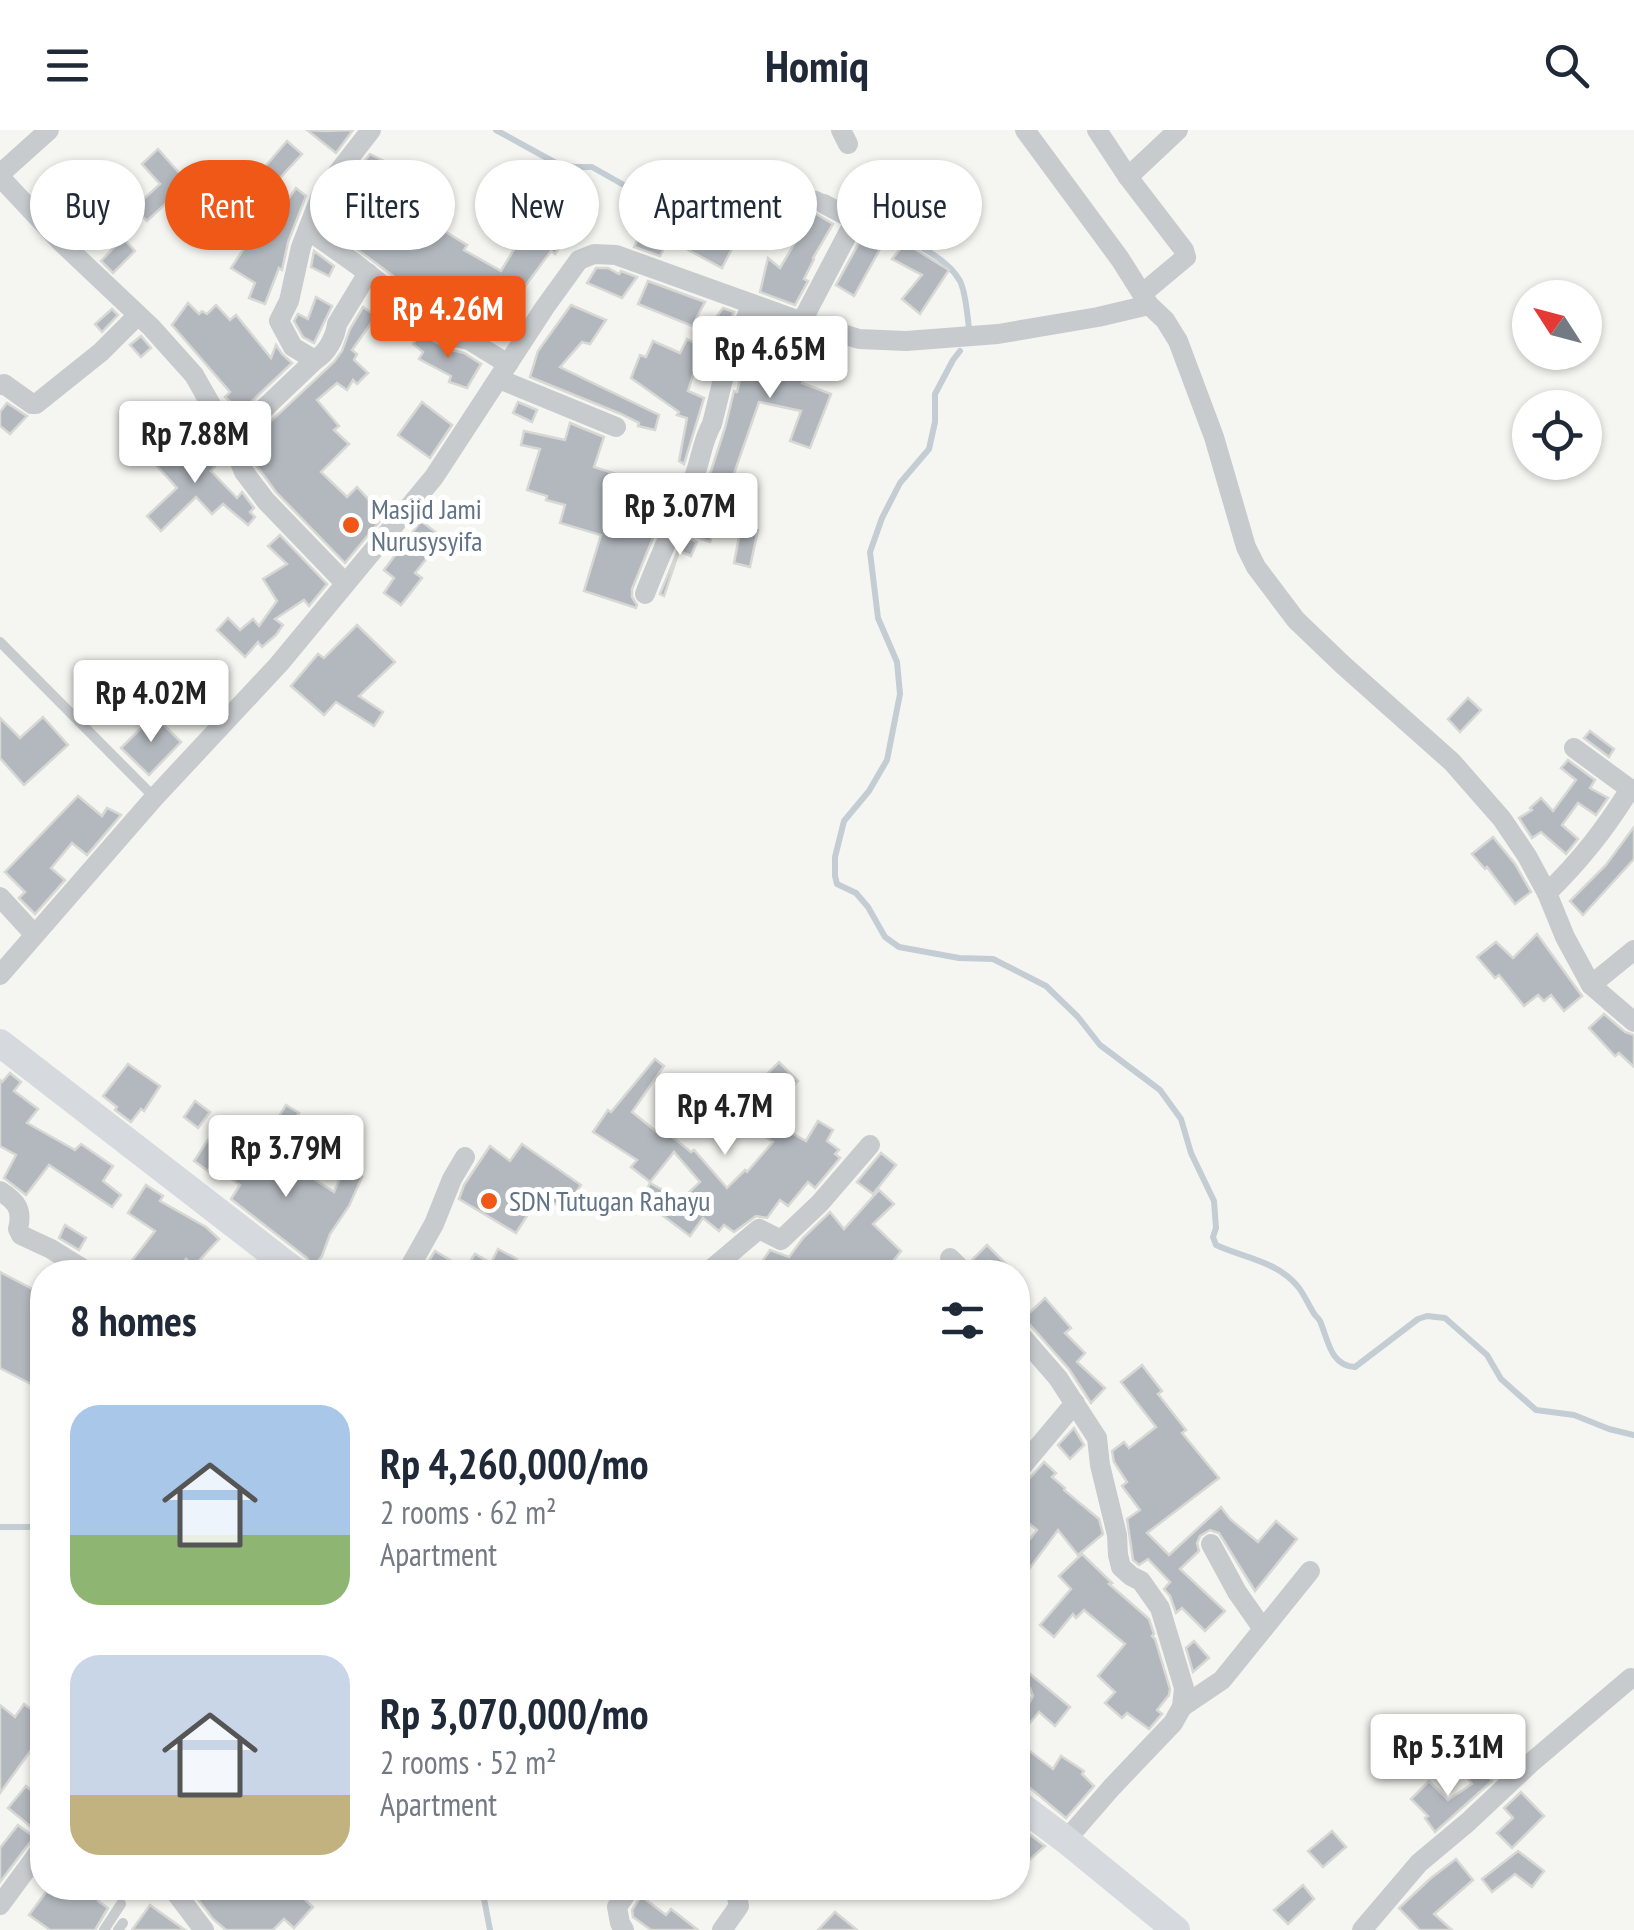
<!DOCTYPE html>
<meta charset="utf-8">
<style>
body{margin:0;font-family:"PT Sans Narrow",sans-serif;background:#f6f6f7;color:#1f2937;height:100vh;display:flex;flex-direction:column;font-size:38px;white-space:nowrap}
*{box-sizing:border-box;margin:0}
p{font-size:32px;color:#747a83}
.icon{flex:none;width:55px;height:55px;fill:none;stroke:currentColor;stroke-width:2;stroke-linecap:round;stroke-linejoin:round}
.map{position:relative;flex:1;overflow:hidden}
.sheet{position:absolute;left:30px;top:1130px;width:1000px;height:640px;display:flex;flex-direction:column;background:#fff;border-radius:40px;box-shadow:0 2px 8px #0004}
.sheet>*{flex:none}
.banner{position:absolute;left:30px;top:30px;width:1000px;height:90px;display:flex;gap:20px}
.needle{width:65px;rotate:306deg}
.buttons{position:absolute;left:1512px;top:150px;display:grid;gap:20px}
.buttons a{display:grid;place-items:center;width:90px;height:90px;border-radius:50%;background:#fff;box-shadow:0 2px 8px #0004;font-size:50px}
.price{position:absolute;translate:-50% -85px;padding:0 22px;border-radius:10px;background:#fff;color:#222;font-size:32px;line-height:65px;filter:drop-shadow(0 2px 5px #0008)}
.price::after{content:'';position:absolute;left:50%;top:60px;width:30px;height:22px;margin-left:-15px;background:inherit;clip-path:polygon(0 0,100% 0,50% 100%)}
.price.selected{background:#f05817;color:#fff}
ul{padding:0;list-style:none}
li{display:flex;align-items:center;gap:30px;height:250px;padding:0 40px}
li span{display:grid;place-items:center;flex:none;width:280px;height:200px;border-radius:30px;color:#555}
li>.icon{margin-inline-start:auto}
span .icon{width:120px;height:120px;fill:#fffc;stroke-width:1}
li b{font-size:42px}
h2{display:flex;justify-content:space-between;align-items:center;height:120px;padding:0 40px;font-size:42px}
.tag{padding:0 35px;border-radius:45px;background:#fff;box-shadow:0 2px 8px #0004;font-size:35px;line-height:90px}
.tag.selected{background:#f05817;color:#fff}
header{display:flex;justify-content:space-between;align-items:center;height:130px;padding:0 40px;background:#fff;font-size:45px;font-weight:700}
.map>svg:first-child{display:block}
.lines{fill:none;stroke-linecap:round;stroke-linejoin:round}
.stream{stroke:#c4cdd3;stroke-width:6}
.building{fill:#b2b8be;stroke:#d7d7d4;stroke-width:2.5}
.lane{stroke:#c8cbce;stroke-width:10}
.street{stroke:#c8cbce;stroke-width:20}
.secondary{stroke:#d6dadf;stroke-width:28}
.poi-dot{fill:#f05817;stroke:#fff;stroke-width:4}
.labels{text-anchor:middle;stroke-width:10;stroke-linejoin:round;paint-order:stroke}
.poi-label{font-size:28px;fill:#627385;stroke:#fff;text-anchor:start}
</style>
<header><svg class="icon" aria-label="menu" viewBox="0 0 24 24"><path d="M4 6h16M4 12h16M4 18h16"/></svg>Homiq<svg class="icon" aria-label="search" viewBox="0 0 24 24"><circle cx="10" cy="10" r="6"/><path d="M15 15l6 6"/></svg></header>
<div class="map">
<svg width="1634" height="1800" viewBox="0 0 1634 1800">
<rect width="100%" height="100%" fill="#f5f6f1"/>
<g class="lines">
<g class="stream">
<path d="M496,0l60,33 18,4h18l46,26 48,16 35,6 10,-1 20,-16 18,-4h48l10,5"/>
<path d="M896,105c21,9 52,24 64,46 6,12 7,33 9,47"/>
<path d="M960,221l-7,9 -18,34v28l-6,27 -29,34 -18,35 -12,34 8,66 19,44 3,32 -13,66 -18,31 -25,30 -9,36v19l2,8 19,9 12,14 17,30 14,10 60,11 34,1 53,27 32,31 22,28 60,45 21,29 10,34 23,48 2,27 -3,9 3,8c28,13 62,16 83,43 6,8 10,18 16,27 2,2 4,4 5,6 8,18 10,45 35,46l63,-48 9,-3 18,2 42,37 14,24 35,31 38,5 35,14 25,6"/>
<path d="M0,1397h42"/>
<path d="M482,1758l8,42"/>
</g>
</g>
<g class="building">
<path d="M307,0l18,1 28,-1 -17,23z"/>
<path d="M287,11l15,13 -24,26 -15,-11z"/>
<path d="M158,19l30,34 -41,38 -13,-13 26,-24 -18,-20z"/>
<path d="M370,24l16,8 25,21 4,-6 14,9 3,-4 21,17 -20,25 34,21 -3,5 37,21 28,-47 -2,-1 16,-34 -7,-4 10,-17 12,7 2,-3 20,13 -14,23 4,2 -13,25 8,5 -10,14 -4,-3 -34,46 3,2 -24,41 -20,-12 -16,-4 -23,-13 3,-7 -44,-26 -72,-53 10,-25z"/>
<path d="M296,58l10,8 -18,46 -6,28 -3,-2 -14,36 -16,-6 6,-15 -24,-15 35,-53 8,5z"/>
<path d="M660,74l56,28 6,-11 19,10 -19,37 -43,-23 -1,3 -11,-5 -7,13 -26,-9 5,-11 4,2z"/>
<path d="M813,82l20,12 -20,34 1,1 -10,20 4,2 -13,24 -35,-13 8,-34 12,10z"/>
<path d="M123,108l12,13 -22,22 -12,-12z"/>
<path d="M861,109l19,10 -26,47 -18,-11z"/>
<path d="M905,113l44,27 -29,44 -18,-15 20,-24 -30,-16z"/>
<path d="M314,121l20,15 -5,10 -18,-9z"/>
<path d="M596,138h12l11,6 2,-3 16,6 -15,21 -35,-15z"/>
<path d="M648,151l57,21 -13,24 -54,-22z"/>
<path d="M316,167l16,9 -18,37 -11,-6 -9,-16 4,-7 10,5z"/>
<path d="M188,173l11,11 3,-3 5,3 9,-9 14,15 6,-5 35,43 5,-13 6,9 10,9 -58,55 -1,-3 5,-6 -13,-12 5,-5 -58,-67z"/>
<path d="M571,175l35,15 -16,24 -8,-2 -22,25 99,48 -4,15 -17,-4 1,-3 -18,-9 -91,-37 8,-26z"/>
<path d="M363,177l13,9 -24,34 5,4 -3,6 14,13 -11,11 -4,-4 -6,10 -10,-7 -20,17 22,26 -5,4 15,14 -28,28 26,25 10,-10 27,29 -39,47 -69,-71 -20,-27 -4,-9 6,-10 -6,-7 82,-77 8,-11 8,-22z"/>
<path d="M723,178l11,4 -21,50 -14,-6 -11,35 16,7 -20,66 -5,-3 8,-43 -10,-3 2,-3 -48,-34 9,-23 6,2 7,-16 27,12 7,-14 9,5z"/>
<path d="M112,179l6,6 -16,17 -7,-8z"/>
<path d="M760,191l43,15 -11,24 15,6 -5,17 29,11 -21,54 -20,-7 11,-30 -42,-9 -30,86 -20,-11 16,-49 9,-37 3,1 6,-24 26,6 12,-25 -28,-12z"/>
<path d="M420,203l28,16 16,4 17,11 -14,24 -18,-6 2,-6 -32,-17 4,-7 -10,-8z"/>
<path d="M141,206l10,12 -10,9 -11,-12z"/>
<path d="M422,272l30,23 -22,33 -32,-23z"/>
<path d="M518,272l19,8 -5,12 -19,-9z"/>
<path d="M7,273l20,13 -17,18 -10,-8v-14z"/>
<path d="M570,293l34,14 -10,30 48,15 -10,39 13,5 21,-51 11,4 -45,110v8l5,8 -1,3 -52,-17 17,-56 -41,-12 5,-18 -19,-5 1,-4 -20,-6 13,-41 -19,-4 3,-14 41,9z"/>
<path d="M188,308l30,25 -7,8 26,27 5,-6 12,16 -4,4 5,5 -7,8 -25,-21 -11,10 -16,-17 -35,34 -14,-15 30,-28 -21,-23 24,-25 4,3z"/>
<path d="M700,384l17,7 -7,21 -17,-6z"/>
<path d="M421,391l22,17 -28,35 7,5 -21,27 -17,-12 10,-15 -10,-8z"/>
<path d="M741,397l17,3 -8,37 -16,-4z"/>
<path d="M280,405l47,49 -18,22 -5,-6 -29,19 8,6 -7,10 -14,12 -4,-5 -13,15 -28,-27 11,-12 12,12 13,-11 6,7 18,-25 -14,-22 24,-15 -19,-18z"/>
<path d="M684,406l13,6 -6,14 -12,-5 -15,45 -4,-2z"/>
<path d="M357,495l38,37 -36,34 24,16 -9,14 -38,-24 -12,13 -33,-29 27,-32 6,4z"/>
<path d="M1468,568l13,12 -21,22 -12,-13z"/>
<path d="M154,585l27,27 -32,33 -28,-27z"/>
<path d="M43,587l25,28 -44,40 -24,-27v-40l20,20z"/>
<path d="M1590,601l24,18 -5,8 -25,-19z"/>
<path d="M1568,630l27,20 -5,8 18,10 -12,17 -18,-12 -16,22 16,14 -12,15 -25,-22 -9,6 -13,-20 13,-8 -2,-2 11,-10 12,13 23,-31 -15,-12z"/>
<path d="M78,666l24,20 5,-8 14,7 -34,40 -15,-12 -21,25 14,12 -30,34 -16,-16 6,-6 -20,-20z"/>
<path d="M1634,697v32l-51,56 -13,-14 36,-36z"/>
<path d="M1493,707l22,27 16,28 -16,12 -28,-37 -2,2 -13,-15z"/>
<path d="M1537,804l45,62 -18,15 -13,-16 -7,6 -6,-6 -14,11 -25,-31 -4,3 -18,-21 19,-15 17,16z"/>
<path d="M1604,884l21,18 9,3v32l-15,-14 -4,3 -26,-28z"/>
<path d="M655,929l9,7 -32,46 30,24 4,-4 25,20 3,-2 33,38 18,-18 2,2 26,-30 -19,-13 2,-3 -17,-18 20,-21 -3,-2 23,-23 19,19 -14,14 9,7 -15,23 28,16 12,-20 15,9 -6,11 12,9 -4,4 5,4 -25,30 -7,-6 -20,24 -8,-6 -13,18 -11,-2 -22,16 -10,-7 -5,6 -16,-13 -13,18 -28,-21 4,-5 -23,-13 7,-14 31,17 19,-18 -26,-30 -24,30 -19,-15 6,-7 -44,-28 15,-22 3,2z"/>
<path d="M128,934l32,22 -16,25 -3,-2 -10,13 -16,-12 2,-3 -14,-11z"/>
<path d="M10,943l11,9 -7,9 24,18 -11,14 48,27 6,-6 32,22 -10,15 18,14 -9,12 -63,-42 -23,30 -22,-17 12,-23 -16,-9v-66l2,2z"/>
<path d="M195,971l15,11 -12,16 -14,-11z"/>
<path d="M286,975l13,8 -11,16 -12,-8z"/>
<path d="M208,1010l19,12 2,-2 54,35 12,-18 39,25 10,-23 18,8 -13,29 -19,28 -8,22 -9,11 -6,-9 -76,-59 9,-14 -29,-19 -3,5 -14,-10z"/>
<path d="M522,1014l59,41 -17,25 -23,-16 -25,39 -57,-34 5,-14 26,-39 20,15z"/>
<path d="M881,1023l15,12 -23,29 -16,-12z"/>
<path d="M146,1055l17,11 -3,5 46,26 13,12 -25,27 -8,-7 -8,13h-55l32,-41 -27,-18z"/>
<path d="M879,1060l15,14 -21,20 28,27 -11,14 6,7h-128l-9,-6 11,-16 19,7 14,-19 27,-26 14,17z"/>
<path d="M65,1095l21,13 -7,12 -20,-12z"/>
<path d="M987,1115l20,20 -8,7h-22l-5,-12z"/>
<path d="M498,1119l19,10 -6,13h-89l13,-21 30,18 10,-15 16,9z"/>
<path d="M0,1142l42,22v77l-7,15 -35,-18z"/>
<path d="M1045,1168l26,30 -6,5 20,20 -8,9 28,26 -14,15 -22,-34 -45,-51z"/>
<path d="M1142,1235l20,26 -4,3 28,36 -4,3 37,45 -72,55 22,22 52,-48 9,12 28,23 18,-21 21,18 -42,52 -36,-58 -9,-3 -10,6 -3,7 2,8 -19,18 45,42 -20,20 -23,-23 -6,5 -6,-17 -6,-7 6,-7 -22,-23 -9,6 -6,-5 -1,-7 -5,-34 13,-9 -18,-24 5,-4 -13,-20 -2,-11 12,-9 5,6 27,-21 -35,-45z"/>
<path d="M1074,1298l10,17 -14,14 -12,-14z"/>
<path d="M1044,1332l12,11 -4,4 13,11 -1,2 35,29 4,15 -25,21 -20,-25 -40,54v-29l19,-25 -19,-16v-30l10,-4z"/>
<path d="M1082,1424l30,29 -3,1 40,35 5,15 -2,2 3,3 15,50 -1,6 -12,15 5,4 -13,15 -22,-16 -5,5 -17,-15 10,-11 -17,-16 27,-32 -41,-34 -8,8 -3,-4 -19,23 -14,-12 31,-36 -12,-13z"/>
<path d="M1194,1511l15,17 -16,14 -7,-24z"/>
<path d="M1018,1534l52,43 -15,19 -16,-14 -21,25v-25l8,-3 7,-13 -3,-8 -6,-5 -6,-1z"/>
<path d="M24,1574l18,13v18l-42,58v-88l15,12z"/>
<path d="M1018,1612l35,27 8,-13 23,15 -2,3 12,12 -28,32 -48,-40z"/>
<path d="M1482,1637l10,14 -57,51 -10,-14 3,-2 -17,-17 18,-18 19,19 24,-16 -5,-7z"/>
<path d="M26,1656l16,13v12l-12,15 -22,-18z"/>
<path d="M1521,1662l23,24 -32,32 -15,-15 16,-15 -9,-10z"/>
<path d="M18,1695l16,12 -34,45v-34z"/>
<path d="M1024,1700l21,16 -27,24v-33z"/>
<path d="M1332,1701l14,16 -23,20 -15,-16z"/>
<path d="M1518,1721l26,20 -12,16 -17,-13 -23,18 -10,-13z"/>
<path d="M1456,1729l17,21 -39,34 18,16h-32l-21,-22 32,-30z"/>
<path d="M1303,1755l11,14 -26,25 -14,-14z"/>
<path d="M49,1758h58l-9,13 10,7 -13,22h-45l-21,-15z"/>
<path d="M189,1758h103l21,19 -19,21 -10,-9 -11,11h-47l-13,-11z"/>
<path d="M641,1766l25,19 5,-6 27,21h-47l-18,-13 -1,-7z"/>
<path d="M150,1775l35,25h-53z"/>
<path d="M835,1782l22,18h-39z"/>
</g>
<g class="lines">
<g class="lane">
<path d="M0,512l154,155"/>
<path d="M104,1800l17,-26"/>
<path d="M118,1800l5,-7"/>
</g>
<g class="street">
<path d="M841,0l7,14"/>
<path d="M1025,0l95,129 29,46 16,15 13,21 36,96 32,110 10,20 40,53 47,45 109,97 50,57 25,37 20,37 18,44 26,48 43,37"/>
<path d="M1097,0l31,47 56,73 2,7 -43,36"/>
<path d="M0,44l49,-44"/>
<path d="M0,47l60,64 91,86 43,48 37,65 13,32 22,29 79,82"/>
<path d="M1128,47l50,-47"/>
<path d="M824,74l68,36"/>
<path d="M308,100l48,34 73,58 26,15 14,3 39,24"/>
<path d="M802,191l53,-101"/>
<path d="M315,230l-22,-13 -14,-26 10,-20 12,-54 21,-54 49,-63"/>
<path d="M499,249l117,48"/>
<path d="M0,255l4,-1 28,20h4l65,-52 36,-36"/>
<path d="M231,310l84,-80c12,-7 20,-22 22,-36l31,-51"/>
<path d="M645,464c15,-40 34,-78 49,-117 7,-17 8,-36 18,-53l15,-61 25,-59"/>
<path d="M1574,618l60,44"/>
<path d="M1547,763c34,-33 58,-64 83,-104"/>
<path d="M0,767l34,37"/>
<path d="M0,845l154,-177 125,-134 155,-187 111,-170 34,-47 15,-6 22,1 178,64 65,20 47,2 92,-7 100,-17 51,-12"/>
<path d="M1591,855l43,-35"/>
<path d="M0,1061c16,10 23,18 18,38l3,6 30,14 37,23"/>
<path d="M950,1128l14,14"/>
<path d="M407,1142l27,-48 18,-45 13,-22"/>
<path d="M708,1142l51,-43 22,11 39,-37 50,-58"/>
<path d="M1018,1202l40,46 39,60 3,27 17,70 1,20 3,12 10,9 10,5 19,27 24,80 -2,19 -9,16 -61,64 -46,53"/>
<path d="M1018,1341l57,-68"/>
<path d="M1211,1414l26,48 26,37"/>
<path d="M1018,1568l1,-2"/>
<path d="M1182,1577l40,-27 88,-109"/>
<path d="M176,1763l28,37"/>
<path d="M0,1775l42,-57"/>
<path d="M624,1800l-4,-7 -3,-16 13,-19"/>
<path d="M722,1800l17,-24 -3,-13 -6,-5"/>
<path d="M1362,1800l57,-67 49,-41 65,-61 98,-83"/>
</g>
<g class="secondary">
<path d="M0,913l296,229"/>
<path d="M1018,1674l48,36 110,90"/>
</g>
</g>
<g class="poi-dot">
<circle cx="351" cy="395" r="10"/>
<circle cx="489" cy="1071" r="10"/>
</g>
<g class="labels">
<g class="poi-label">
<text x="371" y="389">Masjid Jami<tspan x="371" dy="32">Nurusysyifa</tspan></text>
<text x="509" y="1081">SDN Tutugan Rahayu</text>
</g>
</g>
</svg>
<div class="buttons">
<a><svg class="needle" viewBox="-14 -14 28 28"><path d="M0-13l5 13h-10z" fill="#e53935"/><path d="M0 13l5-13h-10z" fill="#747a83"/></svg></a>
<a><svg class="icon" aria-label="locate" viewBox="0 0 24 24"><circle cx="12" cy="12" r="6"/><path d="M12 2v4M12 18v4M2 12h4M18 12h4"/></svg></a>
</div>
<b class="price selected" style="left:448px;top:231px">Rp 4.26M</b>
<b class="price" style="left:770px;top:271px">Rp 4.65M</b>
<b class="price" style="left:195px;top:356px">Rp 7.88M</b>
<b class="price" style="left:680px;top:428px">Rp 3.07M</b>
<b class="price" style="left:151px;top:615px">Rp 4.02M</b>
<b class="price" style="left:725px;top:1028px">Rp 4.7M</b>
<b class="price" style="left:286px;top:1070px">Rp 3.79M</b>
<b class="price" style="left:1448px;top:1669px">Rp 5.31M</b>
<div class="banner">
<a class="tag">Buy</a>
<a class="tag selected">Rent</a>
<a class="tag">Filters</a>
<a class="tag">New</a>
<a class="tag">Apartment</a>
<a class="tag">House</a>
</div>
<section class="sheet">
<h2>8 homes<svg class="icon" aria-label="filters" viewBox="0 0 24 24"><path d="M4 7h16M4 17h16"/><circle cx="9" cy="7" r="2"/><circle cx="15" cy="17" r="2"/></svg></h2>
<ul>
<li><span style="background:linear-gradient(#a9c7e8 65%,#8fb573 0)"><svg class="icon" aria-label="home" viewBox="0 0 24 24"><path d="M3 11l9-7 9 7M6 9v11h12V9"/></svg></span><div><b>Rp 4,260,000/mo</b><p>2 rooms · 62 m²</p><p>Apartment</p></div></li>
<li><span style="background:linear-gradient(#c9d6e8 70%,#c2b280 0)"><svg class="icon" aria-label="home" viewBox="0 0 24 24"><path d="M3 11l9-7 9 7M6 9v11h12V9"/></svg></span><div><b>Rp 3,070,000/mo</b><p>2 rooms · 52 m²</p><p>Apartment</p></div></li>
</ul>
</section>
</div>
